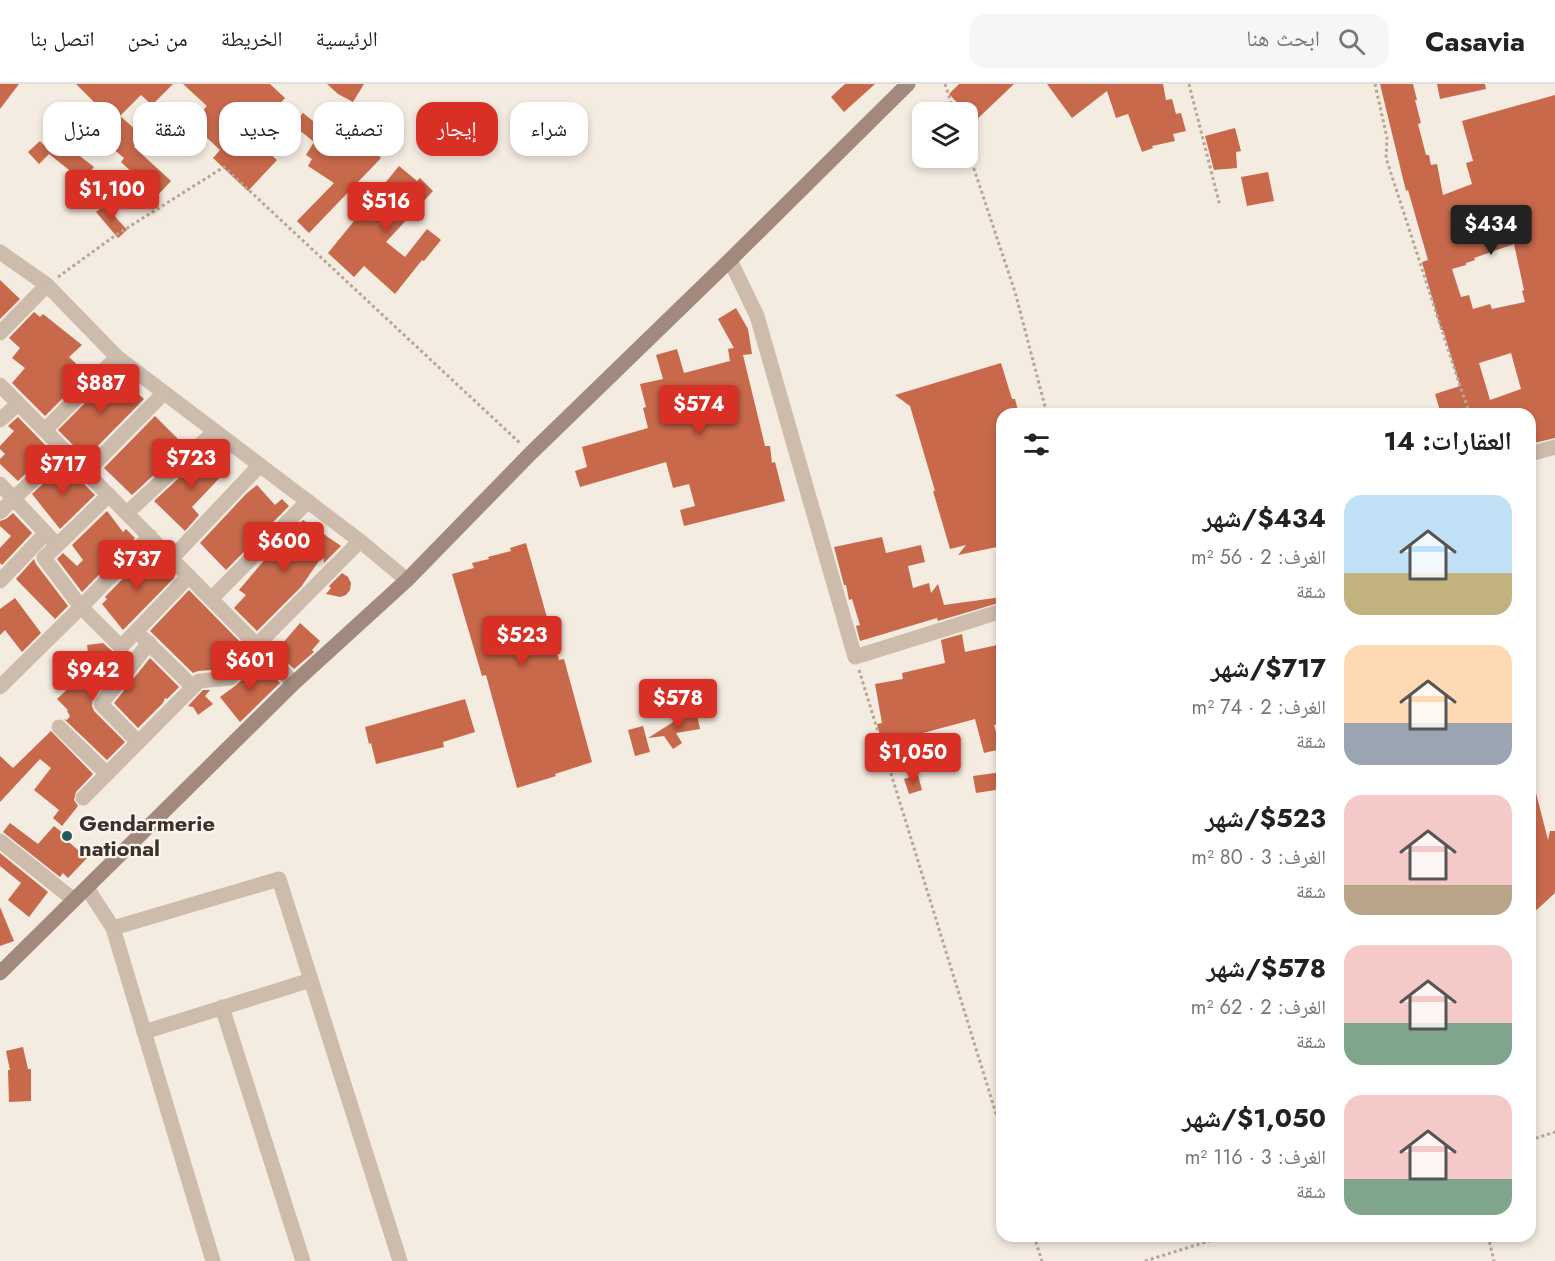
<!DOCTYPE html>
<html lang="ar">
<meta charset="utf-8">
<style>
body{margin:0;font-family:Jost,"Noto Naskh Arabic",sans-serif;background:#f6f6f6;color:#222;direction:rtl;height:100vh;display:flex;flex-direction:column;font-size:22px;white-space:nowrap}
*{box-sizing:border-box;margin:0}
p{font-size:20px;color:#767676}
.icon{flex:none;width:33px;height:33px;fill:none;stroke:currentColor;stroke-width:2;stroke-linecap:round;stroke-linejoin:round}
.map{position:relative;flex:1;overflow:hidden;direction:ltr}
.drawer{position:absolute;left:996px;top:324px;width:540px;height:834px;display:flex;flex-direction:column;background:#fff;border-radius:18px;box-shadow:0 3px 9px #0003;direction:rtl}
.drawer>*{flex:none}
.hud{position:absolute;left:18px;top:18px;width:570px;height:54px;direction:rtl;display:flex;gap:12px}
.tools{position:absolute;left:912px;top:18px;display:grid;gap:12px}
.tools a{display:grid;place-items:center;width:66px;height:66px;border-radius:12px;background:#fff;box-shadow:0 3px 9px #0003;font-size:30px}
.price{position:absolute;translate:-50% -51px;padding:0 14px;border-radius:6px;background:#d93025;color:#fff;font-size:20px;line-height:39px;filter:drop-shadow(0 2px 3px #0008)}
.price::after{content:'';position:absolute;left:50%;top:36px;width:18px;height:14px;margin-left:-9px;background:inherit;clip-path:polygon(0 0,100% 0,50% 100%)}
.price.selected{background:#222;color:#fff}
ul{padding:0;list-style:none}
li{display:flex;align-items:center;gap:18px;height:150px;padding:0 24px}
li span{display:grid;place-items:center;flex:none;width:168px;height:120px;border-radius:18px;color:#555}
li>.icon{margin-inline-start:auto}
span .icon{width:72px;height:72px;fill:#fffc;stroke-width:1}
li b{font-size:26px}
h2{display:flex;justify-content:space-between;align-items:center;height:72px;padding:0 24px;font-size:26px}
.tag{padding:0 21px;border-radius:18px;background:#fff;box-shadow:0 3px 9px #0003;font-size:21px;line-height:54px}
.tag.selected{background:#d93025;color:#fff}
header{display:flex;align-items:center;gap:36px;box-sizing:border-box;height:84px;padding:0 30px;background:#fff;border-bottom:2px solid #e0e0e0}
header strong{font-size:28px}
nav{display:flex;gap:33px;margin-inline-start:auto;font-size:21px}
.search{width:420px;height:54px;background:#f6f6f6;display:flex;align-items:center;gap:15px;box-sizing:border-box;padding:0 21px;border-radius:18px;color:#767676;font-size:22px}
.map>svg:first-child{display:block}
.building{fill:#c8694b;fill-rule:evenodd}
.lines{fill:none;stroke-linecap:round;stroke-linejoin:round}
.path{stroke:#b9a596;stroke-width:3;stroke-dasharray:3 3;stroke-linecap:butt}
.street{stroke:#cdbbac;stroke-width:15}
.secondary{stroke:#a18a7d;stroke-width:15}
.poi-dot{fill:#1f5a5e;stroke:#fbf5ee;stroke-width:2}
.labels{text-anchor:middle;stroke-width:4.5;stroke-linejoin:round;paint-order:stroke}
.poi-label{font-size:22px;font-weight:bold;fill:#3b302b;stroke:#fbf5ee;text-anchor:start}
</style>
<header>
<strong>Casavia</strong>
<div class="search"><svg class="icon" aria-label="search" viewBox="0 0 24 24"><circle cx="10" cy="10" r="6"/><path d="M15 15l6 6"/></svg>ابحث هنا</div>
<nav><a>الرئيسية</a><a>الخريطة</a><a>من نحن</a><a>اتصل بنا</a></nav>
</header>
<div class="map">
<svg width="1555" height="1177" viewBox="0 0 1555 1177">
<rect width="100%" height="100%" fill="#f4ebe1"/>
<g class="building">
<path d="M0,0h19l-19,25z"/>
<path d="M76,0h97l-21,21 -11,-10 -21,21 23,20 -9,11 37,34 -14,15 -36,-34 3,-4 -25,-21 -14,-10 15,-19z"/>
<path d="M183,0h87l15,14 -34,38 26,24 -29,31 -35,-33 7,-8 -29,-27 16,-17z"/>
<path d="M327,0h37l-11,18 -15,-8z"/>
<path d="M845,0h30l-31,28 -13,-15z"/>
<path d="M959,0h55l-41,39 -5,-6v-5h-6l2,-2 -15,-16z"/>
<path d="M1047,0h116l3,16 6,-1 4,15 5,-1 5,18 -13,3 2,7 -23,5 1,2 -11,4 -14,-38 -12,4 -9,-27 -35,27z"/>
<path d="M1380,0h33l4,16h-2l6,23 -3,1 8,31h3l2,10 6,-1 6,31 29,-11 -6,-21 7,-2 -11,-40 93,-26v343l-25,6v-30h-89l-6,-20 25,-8 -17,-56h-2l-19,-68 6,-2 -20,-70 -2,1zM1514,160l10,46 -2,1 3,11 -33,7 -2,-5 -17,5 -4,-14 -8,2 -9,-28 14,-4v-2l9,-3 -1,-2zM1511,269l10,36 -31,11 -11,-37z"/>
<path d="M1437,0h48l1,5 -46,10z"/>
<path d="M303,29l25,20 16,-15 24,26 -1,1 14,13 -72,75 -12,-12 37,-38 -26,-17 4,-7 -6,-4 8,-13 -21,-17z"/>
<path d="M1235,44l6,23 -5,1 1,16 -23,2 -9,-34z"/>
<path d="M54,52l40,31 -11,14 -34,-27 -10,10 -11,-12 12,-11 6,6z"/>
<path d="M399,82l18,15 3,-3 13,13 -47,51 19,15 22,-28 14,11 -17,21 -2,-1 -27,34 -31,-28 -10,11 -26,-24z"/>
<path d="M1268,88l6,29 -27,5 -6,-29z"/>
<path d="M105,121l22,25 -9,8 -22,-26z"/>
<path d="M0,196l20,19 -20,20z"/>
<path d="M736,224l12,21 4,25 -9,1 22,91h5l2,17 3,-1 10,39 -101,25 -4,-16 15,-4 -6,-22 -16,4 -7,-26 -86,25 -5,-16 12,-4 -5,-20 66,-19 -5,-20 3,-1 -6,-23 23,-5 -7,-24 21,-6 7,24 46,-12 -2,-12 6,-1 -16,-29z"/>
<path d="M34,228l6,5 3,-3 39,31 -13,12 18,17 -42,42 -33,-33 13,-15 -13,-10 8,-10 -11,-10z"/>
<path d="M1001,279l11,36h3l4,15h-17v132l-44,9 8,-10 -16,4 -17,-58h2l-25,-85 -15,-11z"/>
<path d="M115,289l29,26 -58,59 -28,-28z"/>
<path d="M155,332l30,30 -53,49 -28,-27z"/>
<path d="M18,333l32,33 -32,31 -18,-17v-5l5,-5 -5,-5v-3l14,-15 -6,-5z"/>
<path d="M209,366l19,19 -36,38 7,8 -14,16 -31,-30z"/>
<path d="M64,380l31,31 -35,34 -28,-35z"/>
<path d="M257,401l18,20 7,-6 7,7 -63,64 -26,-27 46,-49z"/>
<path d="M107,427l16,21 3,-3 9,9 -53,54 -25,-33 6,-6 14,13 6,-6 -11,-15z"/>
<path d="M13,429l19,20 -30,32 -2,-2v-15l11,-12 -11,-10v-5l6,-2z"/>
<path d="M303,436l38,26 -17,17 -1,-8 -22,32 -44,44 -23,-23 12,-13 -7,-5 28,-33z"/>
<path d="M882,453l4,16 35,-8 4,17 -17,4 5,22 16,-5 2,10 7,-9 6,21 58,-8v5l-64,19 -1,-3 -77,23 -4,-15 4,-1 -8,-26 -3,1 -3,-15h-2l-10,-38z"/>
<path d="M526,459l33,117 5,-1 28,103 -37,12 1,2 -39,12 -31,-113 -4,1 -30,-102 22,-6 -2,-5 17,-4 -1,-2 23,-6 -1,-3z"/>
<path d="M154,473l20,21 -51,52 -21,-26 5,-5 -2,-2 38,-39 5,4z"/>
<path d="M34,475l2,5 32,42 -13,13 -39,-40z"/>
<path d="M342,489l6,4 3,6 -1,7 -4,5 -6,2 -14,-3 5,-6 -2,-2z"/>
<path d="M189,506l55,56 -19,23 -27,2 -5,2 -43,-42z"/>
<path d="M15,514l26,35 -19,19 -17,-22 -5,5v-26z"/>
<path d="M300,539l20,18 -8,9 2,2 -20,17 -18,-18z"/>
<path d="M962,550l3,18 37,-8v80l-8,1 7,24 -17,4 -9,-34 -93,25 -5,-20 5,-1 -7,-39 28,-5 -1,-6 43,-10 -4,-23z"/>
<path d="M103,559l14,12 1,12 -25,31 -1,8 2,5 31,31 -18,18 -43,-41 3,1 3,-4 -3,-5 1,-1 -11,-11 33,-31 -3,-23z"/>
<path d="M150,574l29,29 -12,12 -2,-1 -2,5 -25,25 -24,-25z"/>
<path d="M261,579l19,20 -40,39 -20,-25 15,-11z"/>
<path d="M203,606h7l-5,6 8,8 -15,11 -5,-8 -5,-1z"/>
<path d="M465,615l10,33 -32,10 1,5 -68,17 -5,-21 -2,1 -4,-17z"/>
<path d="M697,631l3,14 -24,4 6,10 -9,6 -9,-13 -16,2 30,-19z"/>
<path d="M643,642l7,26 -15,4 -7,-26z"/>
<path d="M51,647l42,43 -17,18 -2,8 4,6 -16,20 -9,-8 6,-8 -25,-20 17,-22 -11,-9 -40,43v-46l13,12z"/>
<path d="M1002,688v17l-26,4 -3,-17z"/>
<path d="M918,691l4,15 -13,4 -5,-15z"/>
<path d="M1536,709l12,47 2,-9h5v62l-25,23v-96z"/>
<path d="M10,739l28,21 16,-18 10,8 -2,2 25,22 -19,20 -5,-5 -3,4 -57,-45z"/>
<path d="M0,769l48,39 -19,25 -21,-17 13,-17 -21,-17z"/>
<path d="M0,823l14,34 -14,5z"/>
<path d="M23,963l5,22h3v32l-22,1 -1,-32h2l-4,-19z"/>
</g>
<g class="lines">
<g class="path">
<path d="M945,0l9,28"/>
<path d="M1189,0l31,122"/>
<path d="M1375,0l12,54 -1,20 76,234 8,22"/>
<path d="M968,67l47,141 32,122"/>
<path d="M58,193l58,-42 108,-68 297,277"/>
<path d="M859,586l143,463"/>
<path d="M1530,1056l25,-8"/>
<path d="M1034,1152l8,25"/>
<path d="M1488,1152l6,25"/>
<path d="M1145,1177l80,-25"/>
</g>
<g class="street">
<path d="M0,168l47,33"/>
<path d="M730,176l27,56 98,341 147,-46"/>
<path d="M0,249l47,-48 70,72 243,184 47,39"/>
<path d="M0,301l294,298"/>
<path d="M0,336l18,-16"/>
<path d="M45,346l72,-73"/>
<path d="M1530,370l25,-7"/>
<path d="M86,388l78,-79"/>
<path d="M0,400l57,61"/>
<path d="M109,411l-65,63 37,49 40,40 68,-71"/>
<path d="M0,428l64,-62"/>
<path d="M127,429l88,-82"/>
<path d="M172,474l88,-93"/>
<path d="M0,497l46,-48"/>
<path d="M211,515l97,-98"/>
<path d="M143,554l50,49"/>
<path d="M0,603l81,-80 69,-71"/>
<path d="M59,643l48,47"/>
<path d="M138,658l-37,-38 48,-61"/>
<path d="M83,714l116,-117 31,-3 27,-33 103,-104"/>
<path d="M0,757l74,59"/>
<path d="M87,804l26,40 100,333"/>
<path d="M113,844l166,-49 121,382"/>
<path d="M222,923l81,254"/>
<path d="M144,948l167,-52"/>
</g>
<path class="secondary" d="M0,889l294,-290 113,-103 124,-127 199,-193 178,-176"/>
</g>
<circle class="poi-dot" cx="67" cy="752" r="6"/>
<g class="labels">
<g class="poi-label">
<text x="79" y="747">Gendarmerie<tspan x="79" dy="25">national</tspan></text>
</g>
</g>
</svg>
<div class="tools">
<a><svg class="icon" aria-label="layers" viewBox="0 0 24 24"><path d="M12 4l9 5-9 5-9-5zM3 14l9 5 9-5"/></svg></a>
</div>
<b class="price" style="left:112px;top:137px">$1,100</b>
<b class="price" style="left:386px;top:149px">$516</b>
<b class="price selected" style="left:1491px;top:172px">$434</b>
<b class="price" style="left:101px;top:331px">$887</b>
<b class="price" style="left:699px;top:352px">$574</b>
<b class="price" style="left:191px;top:406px">$723</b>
<b class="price" style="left:63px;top:412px">$717</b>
<b class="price" style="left:284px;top:489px">$600</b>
<b class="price" style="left:137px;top:507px">$737</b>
<b class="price" style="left:522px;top:583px">$523</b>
<b class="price" style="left:250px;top:608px">$601</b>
<b class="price" style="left:93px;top:618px">$942</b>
<b class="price" style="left:678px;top:646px">$578</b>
<b class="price" style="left:913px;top:700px">$1,050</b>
<div class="hud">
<a class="tag">شراء</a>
<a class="tag selected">إيجار</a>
<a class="tag">تصفية</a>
<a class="tag">جديد</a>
<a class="tag">شقة</a>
<a class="tag">منزل</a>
</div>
<section class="drawer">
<h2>العقارات: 14<svg class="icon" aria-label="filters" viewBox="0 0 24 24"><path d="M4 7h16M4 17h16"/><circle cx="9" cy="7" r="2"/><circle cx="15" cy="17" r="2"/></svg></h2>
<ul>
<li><span style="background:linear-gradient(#bfe0f5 65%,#c2b280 0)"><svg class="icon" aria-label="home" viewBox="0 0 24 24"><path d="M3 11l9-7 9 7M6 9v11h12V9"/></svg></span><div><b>$434/شهر</b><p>الغرف: 2 · 56 m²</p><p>شقة</p></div></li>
<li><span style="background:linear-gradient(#ffd9b3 65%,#9aa5b1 0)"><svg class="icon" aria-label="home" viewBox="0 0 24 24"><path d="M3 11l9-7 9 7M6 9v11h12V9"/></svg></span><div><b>$717/شهر</b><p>الغرف: 2 · 74 m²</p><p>شقة</p></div></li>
<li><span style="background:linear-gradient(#f6c9c9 75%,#b9a48a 0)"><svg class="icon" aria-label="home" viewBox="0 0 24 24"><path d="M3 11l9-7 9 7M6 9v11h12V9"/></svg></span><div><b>$523/شهر</b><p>الغرف: 3 · 80 m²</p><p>شقة</p></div></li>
<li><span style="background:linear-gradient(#f6c9c9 65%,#7fa58c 0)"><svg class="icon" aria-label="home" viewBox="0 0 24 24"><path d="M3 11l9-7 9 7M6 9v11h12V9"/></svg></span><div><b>$578/شهر</b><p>الغرف: 2 · 62 m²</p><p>شقة</p></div></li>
<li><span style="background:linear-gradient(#f6c9c9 70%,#7fa58c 0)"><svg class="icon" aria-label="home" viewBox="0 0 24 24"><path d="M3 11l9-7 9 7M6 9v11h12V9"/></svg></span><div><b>$1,050/شهر</b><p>الغرف: 3 · 116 m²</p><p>شقة</p></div></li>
</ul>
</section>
</div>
